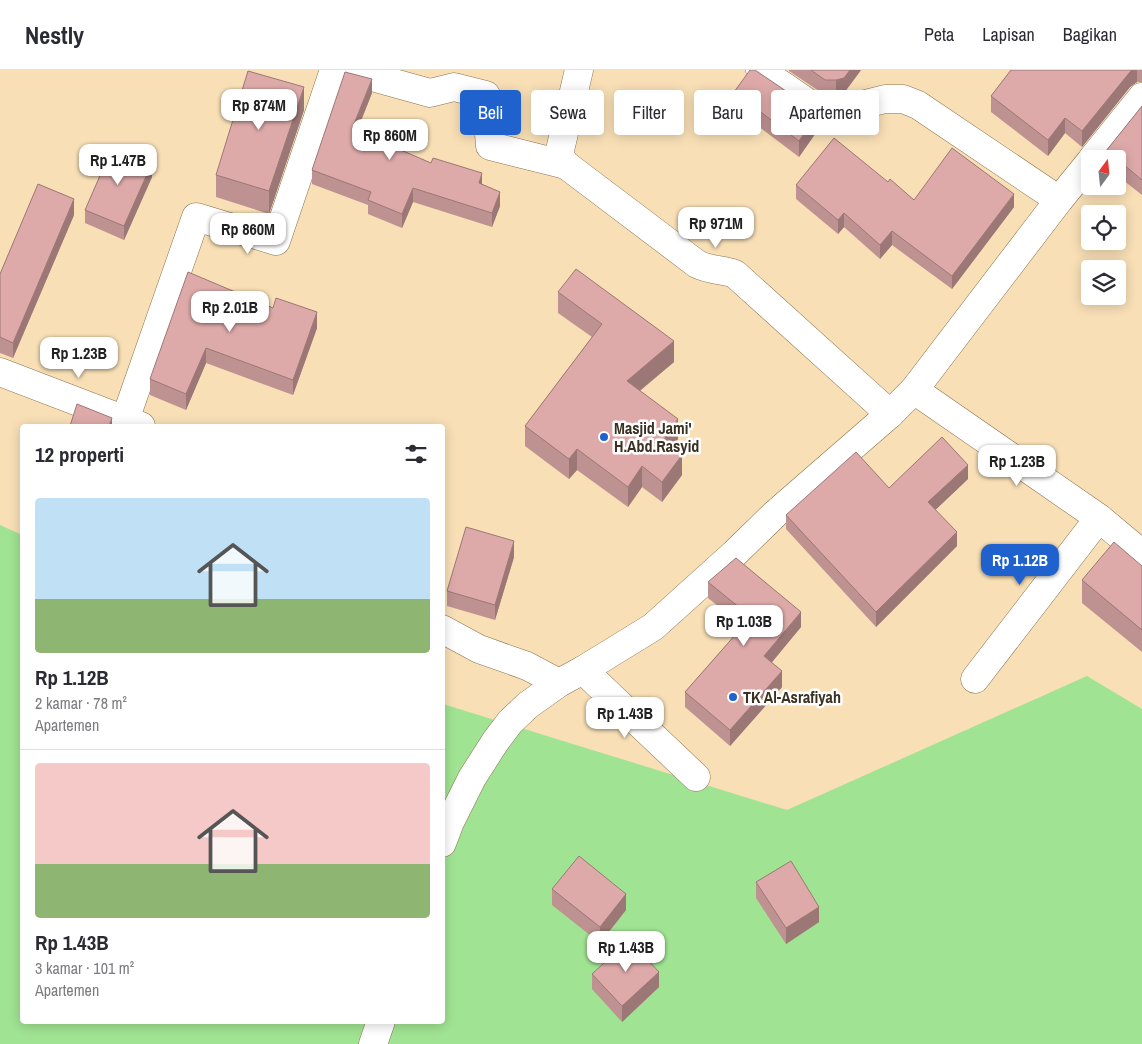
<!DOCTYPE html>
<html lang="id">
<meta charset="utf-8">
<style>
body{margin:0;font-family:"Archivo Narrow",sans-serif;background:#f7f7f7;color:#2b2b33;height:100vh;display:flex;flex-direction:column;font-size:19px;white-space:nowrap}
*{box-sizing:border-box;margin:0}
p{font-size:16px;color:#7c7c81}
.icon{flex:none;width:28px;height:28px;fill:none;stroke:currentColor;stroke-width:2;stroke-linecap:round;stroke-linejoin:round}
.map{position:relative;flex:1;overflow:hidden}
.sheet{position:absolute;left:20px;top:354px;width:425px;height:600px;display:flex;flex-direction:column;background:#fff;border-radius:5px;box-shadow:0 2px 12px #0003}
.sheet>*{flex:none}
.banner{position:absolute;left:460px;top:20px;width:475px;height:45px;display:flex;gap:10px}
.needle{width:32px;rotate:15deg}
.fabs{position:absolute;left:1081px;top:80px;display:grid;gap:10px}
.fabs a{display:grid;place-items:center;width:45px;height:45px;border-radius:5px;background:#fff;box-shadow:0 2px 12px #0003;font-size:25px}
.price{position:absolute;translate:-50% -42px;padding:0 11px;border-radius:10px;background:#fff;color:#222;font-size:16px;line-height:32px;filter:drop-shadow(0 1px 2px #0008)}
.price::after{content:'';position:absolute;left:50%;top:30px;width:15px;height:11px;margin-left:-8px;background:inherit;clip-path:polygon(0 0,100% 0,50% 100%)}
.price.selected{background:#1f62ce;color:#fff}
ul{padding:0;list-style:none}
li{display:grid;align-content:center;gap:10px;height:265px;padding:0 15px}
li+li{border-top:1px solid #e1e1e2}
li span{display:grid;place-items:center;height:155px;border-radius:5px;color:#555}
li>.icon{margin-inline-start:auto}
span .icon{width:90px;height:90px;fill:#fffc;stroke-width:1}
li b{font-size:21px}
h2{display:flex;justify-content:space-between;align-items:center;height:60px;padding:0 15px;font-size:21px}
.pill{padding:0 18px;border-radius:5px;background:#fff;box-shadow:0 2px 12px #0003;font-size:18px;line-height:45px}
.pill.selected{background:#1f62ce;color:#fff}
header{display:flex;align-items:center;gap:30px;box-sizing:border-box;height:70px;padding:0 25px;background:#fff;border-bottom:1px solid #e1e1e2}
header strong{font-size:24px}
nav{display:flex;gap:28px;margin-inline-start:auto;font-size:18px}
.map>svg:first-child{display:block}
.grass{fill:#a0e392}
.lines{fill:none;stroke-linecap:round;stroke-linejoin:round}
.street-casing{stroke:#8a734e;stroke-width:29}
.street{stroke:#fff;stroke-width:28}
.wall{fill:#be9291}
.shaded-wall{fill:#9b7776}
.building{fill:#ddaaa9;stroke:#9b7776}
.poi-dot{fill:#1f62ce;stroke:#fff;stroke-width:2}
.labels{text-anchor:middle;stroke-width:5;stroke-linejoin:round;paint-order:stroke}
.poi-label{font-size:16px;font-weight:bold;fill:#3a3121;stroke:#fff;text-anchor:start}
</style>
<header>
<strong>Nestly</strong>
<nav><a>Peta</a><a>Lapisan</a><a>Bagikan</a></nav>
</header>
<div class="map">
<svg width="1142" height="974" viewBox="0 0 1142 974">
<rect width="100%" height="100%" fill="#f8dfb6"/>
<path class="grass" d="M0,455l22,10v486h420l1,-317 344,106 300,-134 55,33v335h-1142z"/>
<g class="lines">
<defs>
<g id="street">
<path d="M347,0l83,23 24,-6 32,8 4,51 76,19"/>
<path d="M579,0l-19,80v7l6,8 131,99c14,7 25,5 38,10l155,140"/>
<path d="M760,0l60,41h18l47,-12h18l15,6 141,95"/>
<path d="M1092,89l50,-62"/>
<path d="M0,302l141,54"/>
<path d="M914,320l185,128 43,36"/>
<path d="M125,350l71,-203 80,24 58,-171"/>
<path d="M442,559l37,20 48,17 32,17"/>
<path d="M583,600l113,107"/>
<path d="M975,609l124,-161"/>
<path d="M442,773l8,-21 22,-44 23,-36 15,-20 18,-17 31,-22 24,-13 70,-43 81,-73 41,-40 115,-100 24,-24 145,-190 31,-38"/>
<path d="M373,974l8,-23"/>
</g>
</defs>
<use href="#street" class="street-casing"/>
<use href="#street" class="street"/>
</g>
<g class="wall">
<path d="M789,0h72l-17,23 -8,2h-11l-36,-24z"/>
<path d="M1011,0h131v12h-5l-7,5 -48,60 -17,-14 -17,23 -57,-44v-16z"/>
<path d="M734,22l86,35 -21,30 -65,-49z"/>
<path d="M372,23l-15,38 125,54 18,21 -8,21 -79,-25 -11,26 -34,-14v-9l-56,-21v-14z"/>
<path d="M1142,36v89l-24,-19v-17h-12v-8z"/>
<path d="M304,40l-35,104 -53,-17v-22z"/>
<path d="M152,107l-28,63 -39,-17v-13z"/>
<path d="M888,112l26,18 100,7 -62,82 -60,-44 -12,14 -36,-32 -6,7 -42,-35v-14z"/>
<path d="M74,145l-61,143 -13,-5v-79z"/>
<path d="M558,222l116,70 -34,29 38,48 -6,9 10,27 -20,27 -20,-15 -14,20 -51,-37 -8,9 -44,-33v-20l67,-89 -34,-24z"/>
<path d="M273,238l44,20 -24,67 -87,-32 -20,47 -36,-15v-16z"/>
<path d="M968,409l-33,31 22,36 -81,81 -90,-98v-14l103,-27z"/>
<path d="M514,487l-19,63 -48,-14v-15z"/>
<path d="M1142,496v86l-60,-49v-23z"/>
<path d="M708,512l93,45 -30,35 11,25 -52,59 -45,-39v-15l58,-66 -35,-28z"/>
<path d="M756,812l63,40 -33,22 -30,-46z"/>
<path d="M552,819l74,21 -26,33 -48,-38z"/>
<path d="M592,904l67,13 -37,35 -30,-33z"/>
</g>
<g class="shaded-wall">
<path d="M850,0h11l-17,23 -8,2v-15z"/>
<path d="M1132,0h5v12l-7,5 -48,60v-16l48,-59z"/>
<path d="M372,9v14l-20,50v-14z"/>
<path d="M304,17v23l-35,104v-23z"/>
<path d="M820,41v16l-21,30v-16z"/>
<path d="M1065,48v15l-17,23v-16z"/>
<path d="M152,93v14l-28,63v-14z"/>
<path d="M482,103v15l-3,-5z"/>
<path d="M413,118v14l-11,26v-14z"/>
<path d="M500,122v14l-8,21v-14z"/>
<path d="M1014,124v13l-62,82v-13z"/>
<path d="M74,129v16l-61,143v-15z"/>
<path d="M844,143v14l-6,7v-14z"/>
<path d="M892,161v14l-12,14v-14z"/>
<path d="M317,242v16l-24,67v-15z"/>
<path d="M674,271v21l-47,39v-20z"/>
<path d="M206,278v15l-20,47v-16z"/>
<path d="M112,348v8h-3z"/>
<path d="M678,349v20l-15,22v-20z"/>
<path d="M577,379v21l-8,9v-20z"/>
<path d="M682,385v20l-20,27v-20z"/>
<path d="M968,395v14l-40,38v-15z"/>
<path d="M642,396v21l-14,20v-20z"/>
<path d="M957,462v14l-81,81v-15z"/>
<path d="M514,471v16l-19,63v-15z"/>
<path d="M801,542v15l-37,45v-16z"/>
<path d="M782,601v16l-52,59v-16z"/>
<path d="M626,824v16l-26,33v-16z"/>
<path d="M819,837v15l-33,22v-16z"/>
<path d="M659,902v15l-37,35v-16z"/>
</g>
<g class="building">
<path d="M750,0h5l56,38 9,3 -21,30 -65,-49z"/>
<path d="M811,0h39l-6,8 -8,2h-11z"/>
<path d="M1011,0h121l-2,2 -48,59 -17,-13 -17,22 -57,-44z"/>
<path d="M248,1l56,16 -35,104 -53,-16z"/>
<path d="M345,2l27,7 -20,50 79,34 2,-5 49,15 -3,10 21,9 -8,21 -79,-25 -11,26 -34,-14 3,-8 -59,-22z"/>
<path d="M1142,36v74l-24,-20v-1h-2l-10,-8z"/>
<path d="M834,68l54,44 2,-3 24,21 38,-52 62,46 -62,82 -60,-45 -12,14 -36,-32 -6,7 -42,-35z"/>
<path d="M113,76l39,17 -28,63 -39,-16z"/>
<path d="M38,114l36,15 -61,144 -13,-6v-63z"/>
<path d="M576,199l98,72 -47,40 51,38 -15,22 19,14 -20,27 -20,-16 -14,21 -51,-38 -8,10 -44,-33 77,-102 -44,-32z"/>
<path d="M188,202l85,36 3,-10 41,14 -24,68 -87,-32 -20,46 -36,-15z"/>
<path d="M77,334l35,14 -3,8h-39z"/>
<path d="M942,367l26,28 -40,37 29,30 -81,80 -90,-97 70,-63 33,36z"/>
<path d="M466,457l48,14 -19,64 -48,-14z"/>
<path d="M1114,472l28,24v64l-60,-50z"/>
<path d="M736,488l65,54 -37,44 18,15 -52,59 -45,-38 66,-75 -43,-35z"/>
<path d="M579,786l47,38 -26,33 -48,-38z"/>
<path d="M791,791l28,46 -33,21 -30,-46z"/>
<path d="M629,870l30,32 -37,34 -30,-32z"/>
</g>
<g class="poi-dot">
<circle cx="604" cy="367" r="5"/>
<circle cx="733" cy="627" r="5"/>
</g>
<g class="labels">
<g class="poi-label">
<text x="614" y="364">Masjid Jami'<tspan x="614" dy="18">H.Abd.Rasyid</tspan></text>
<text x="743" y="633">TK Al-Asrafiyah</text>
</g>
</g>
</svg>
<div class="fabs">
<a><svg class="needle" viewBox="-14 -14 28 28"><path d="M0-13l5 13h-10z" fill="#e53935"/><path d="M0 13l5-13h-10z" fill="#7c7c81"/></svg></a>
<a><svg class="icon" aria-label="locate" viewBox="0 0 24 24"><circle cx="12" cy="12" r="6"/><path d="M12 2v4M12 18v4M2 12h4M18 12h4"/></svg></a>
<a><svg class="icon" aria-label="layers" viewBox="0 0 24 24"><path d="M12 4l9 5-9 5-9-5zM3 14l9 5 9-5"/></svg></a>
</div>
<b class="price" style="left:259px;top:61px">Rp 874M</b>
<b class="price" style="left:390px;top:91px">Rp 860M</b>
<b class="price" style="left:118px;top:116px">Rp 1.47B</b>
<b class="price" style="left:716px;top:179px">Rp 971M</b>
<b class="price" style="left:248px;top:185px">Rp 860M</b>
<b class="price" style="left:230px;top:263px">Rp 2.01B</b>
<b class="price" style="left:79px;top:309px">Rp 1.23B</b>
<b class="price" style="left:1017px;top:417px">Rp 1.23B</b>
<b class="price selected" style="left:1020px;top:516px">Rp 1.12B</b>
<b class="price" style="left:744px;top:577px">Rp 1.03B</b>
<b class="price" style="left:625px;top:669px">Rp 1.43B</b>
<b class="price" style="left:626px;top:903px">Rp 1.43B</b>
<div class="banner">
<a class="pill selected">Beli</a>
<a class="pill">Sewa</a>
<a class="pill">Filter</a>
<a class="pill">Baru</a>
<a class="pill">Apartemen</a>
</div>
<section class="sheet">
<h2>12 properti<svg class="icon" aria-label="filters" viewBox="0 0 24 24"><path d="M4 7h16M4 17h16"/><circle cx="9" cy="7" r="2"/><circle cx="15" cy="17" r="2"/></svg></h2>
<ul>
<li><span style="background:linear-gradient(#bfe0f5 65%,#8fb573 0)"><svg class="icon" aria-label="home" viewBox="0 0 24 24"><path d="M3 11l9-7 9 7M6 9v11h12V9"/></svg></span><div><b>Rp 1.12B</b><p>2 kamar · 78 m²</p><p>Apartemen</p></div></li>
<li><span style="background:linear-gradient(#f6c9c9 65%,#8fb573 0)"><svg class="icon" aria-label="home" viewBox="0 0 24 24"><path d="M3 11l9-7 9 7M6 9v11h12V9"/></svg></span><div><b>Rp 1.43B</b><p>3 kamar · 101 m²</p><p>Apartemen</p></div></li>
</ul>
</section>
</div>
